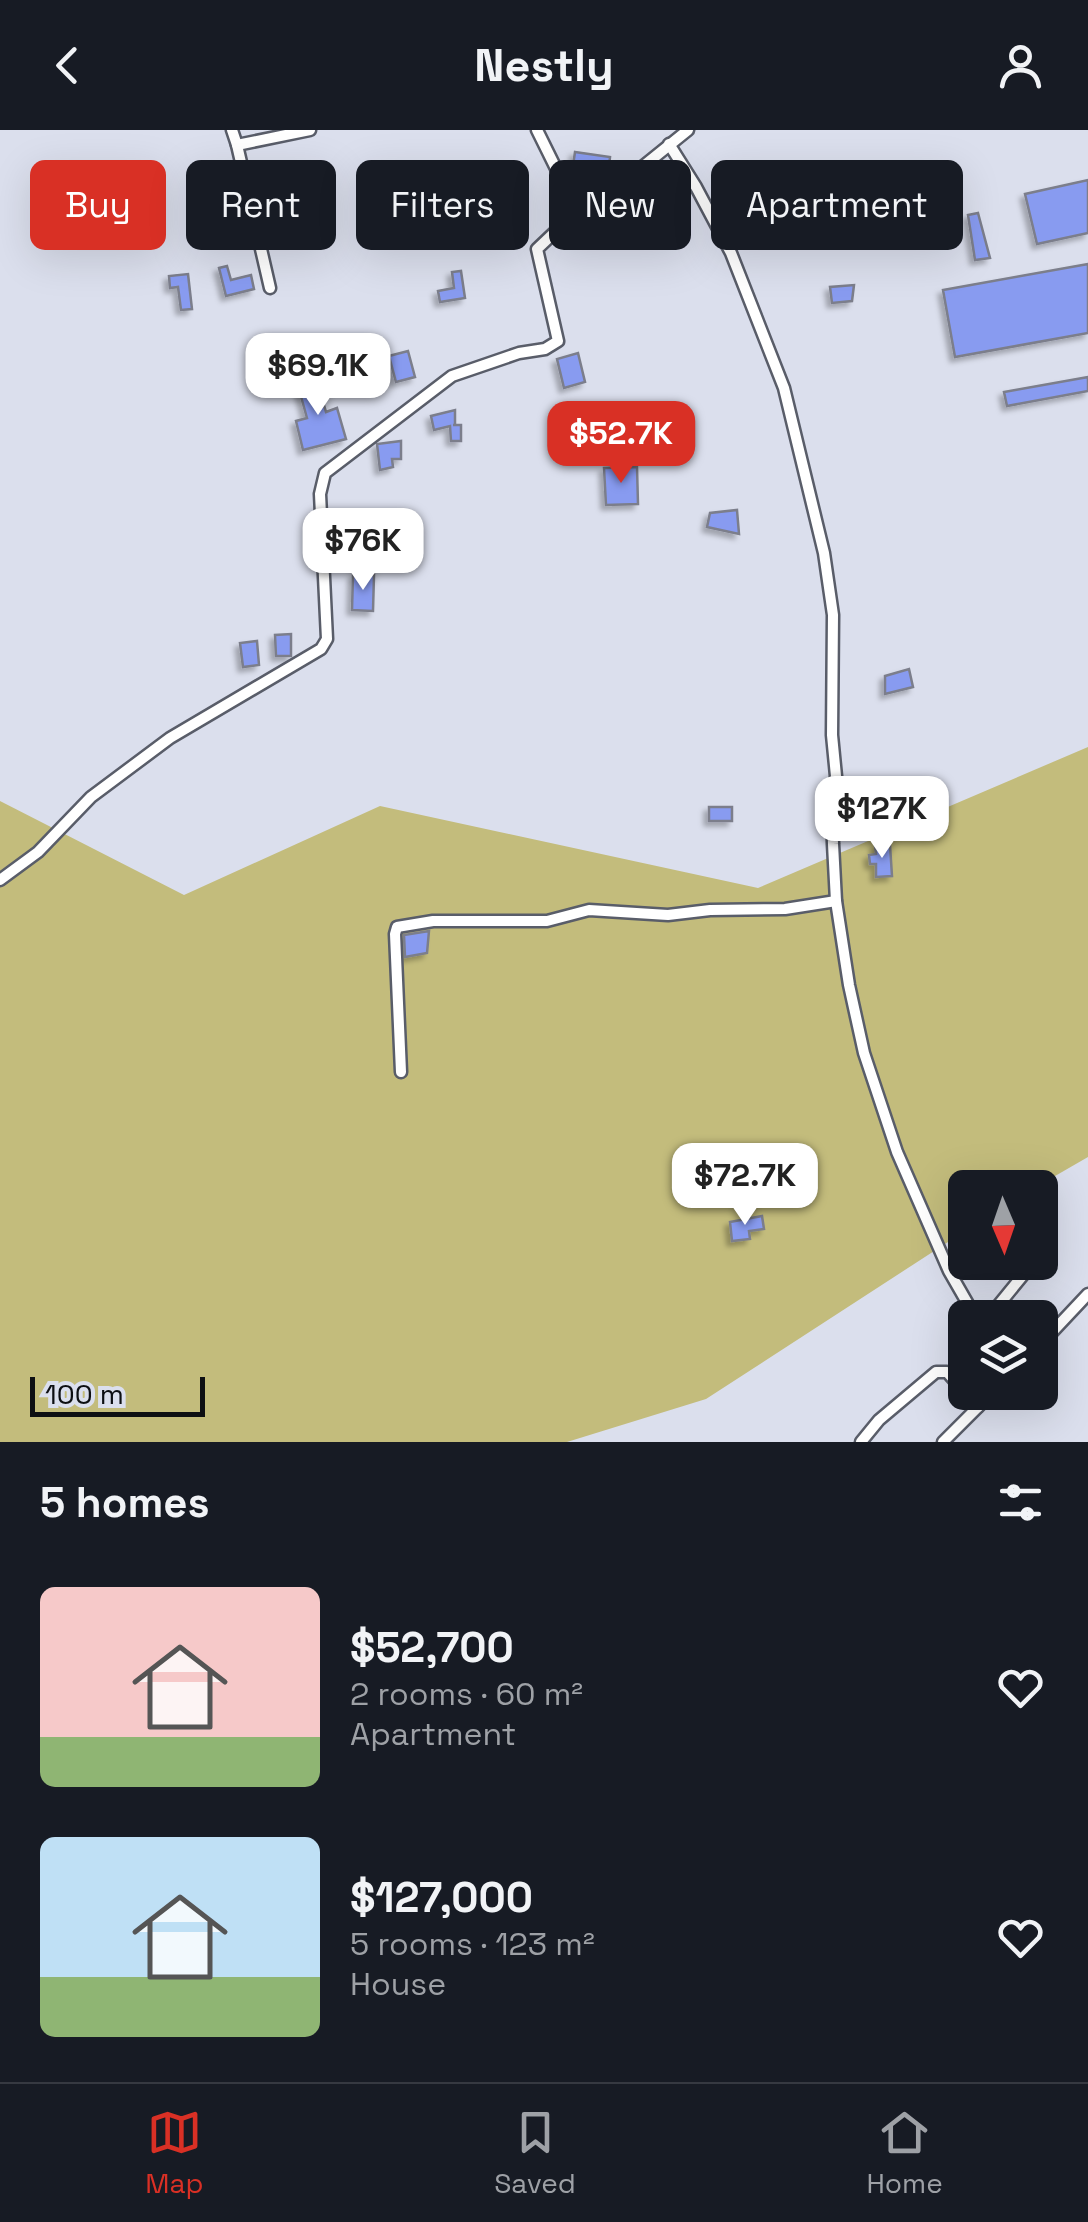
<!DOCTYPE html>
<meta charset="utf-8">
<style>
body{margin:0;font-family:"Space Grotesk",sans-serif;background:#242831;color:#f1f3f6;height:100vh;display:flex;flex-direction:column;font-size:38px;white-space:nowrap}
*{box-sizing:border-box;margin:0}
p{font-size:32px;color:#9ea1a6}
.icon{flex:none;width:55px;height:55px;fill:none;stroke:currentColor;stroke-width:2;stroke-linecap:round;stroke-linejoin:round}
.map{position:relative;height:1312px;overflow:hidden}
.sheet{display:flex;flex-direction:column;background:#171b24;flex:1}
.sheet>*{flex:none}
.hud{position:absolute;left:30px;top:30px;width:1030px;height:90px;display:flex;gap:20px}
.needle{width:65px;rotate:178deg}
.buttons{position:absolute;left:948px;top:1040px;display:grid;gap:20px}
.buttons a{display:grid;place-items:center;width:110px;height:110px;border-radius:15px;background:#171b24;box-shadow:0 10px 40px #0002;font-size:50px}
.scale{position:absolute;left:30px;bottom:25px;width:175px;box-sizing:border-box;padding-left:10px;border:5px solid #0d0f13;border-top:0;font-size:28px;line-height:35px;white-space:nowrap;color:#0d0f13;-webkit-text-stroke:8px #dbdfed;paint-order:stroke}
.price{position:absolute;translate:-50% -85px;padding:0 22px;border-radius:20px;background:#fff;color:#222;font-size:32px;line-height:65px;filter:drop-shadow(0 2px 5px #0008)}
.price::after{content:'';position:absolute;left:50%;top:60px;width:30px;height:22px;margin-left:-15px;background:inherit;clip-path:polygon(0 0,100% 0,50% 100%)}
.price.on{background:#d93025;color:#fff}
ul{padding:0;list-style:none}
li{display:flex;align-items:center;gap:30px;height:250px;padding:0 40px}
li span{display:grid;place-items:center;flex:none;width:280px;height:200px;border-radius:15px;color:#555}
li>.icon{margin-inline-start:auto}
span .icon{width:120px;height:120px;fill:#fffc;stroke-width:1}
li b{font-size:42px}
h2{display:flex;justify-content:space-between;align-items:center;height:120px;padding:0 40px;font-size:42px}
.pill{padding:0 35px;border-radius:15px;background:#171b24;box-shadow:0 10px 40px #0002;font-size:35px;line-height:90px}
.pill.on{background:#d93025;color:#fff}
header{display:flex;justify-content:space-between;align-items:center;height:130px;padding:0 40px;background:#171b24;font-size:45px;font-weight:700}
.tab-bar{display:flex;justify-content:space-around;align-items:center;height:140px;border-top:2px solid #363941;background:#171b24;font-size:28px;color:#9ea1a6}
.tab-bar a{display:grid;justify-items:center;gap:5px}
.tab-bar .on{color:#d93025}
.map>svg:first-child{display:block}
.green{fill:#c3bc7c}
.building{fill:#889bf0;stroke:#7b7e8b;stroke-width:2.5;filter:url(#shadow)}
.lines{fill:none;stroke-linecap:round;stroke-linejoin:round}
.street-casing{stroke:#595d69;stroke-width:15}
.street{stroke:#fff;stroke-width:10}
</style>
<header><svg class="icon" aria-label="back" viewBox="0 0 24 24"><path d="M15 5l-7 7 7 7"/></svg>Nestly<svg class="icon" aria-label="person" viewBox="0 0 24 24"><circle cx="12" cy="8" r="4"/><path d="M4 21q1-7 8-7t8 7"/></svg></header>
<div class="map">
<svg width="1088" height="1312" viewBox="0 0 1088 1312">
<defs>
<filter id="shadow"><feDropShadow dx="-4.5" dy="4.5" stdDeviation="2.5" flood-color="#0004"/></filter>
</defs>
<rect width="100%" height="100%" fill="#dbdfed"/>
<path class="green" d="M1088,617v410l-52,30 -71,1v43l-259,168 -139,43h-567v-641l184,94 196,-89 378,82z"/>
<g class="building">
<path d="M575,22l35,5 -3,28 -9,6 -23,-3 -4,-9z"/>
<path d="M1088,50v53l-51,11 -12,-50z"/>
<path d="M978,83l12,45 -15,2 -7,-45z"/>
<path d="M1088,134v69l-133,24 -12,-67z"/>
<path d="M227,136l4,14 20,-5 3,14 -28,7 -7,-28z"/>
<path d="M461,141l4,27 -25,4 -2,-11 16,-3 -2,-16z"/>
<path d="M188,144l4,35 -11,1 -3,-23 -8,1 -1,-12z"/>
<path d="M854,155l-2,16 -20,2 -2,-16z"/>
<path d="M408,221l7,26 -19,5 -7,-26z"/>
<path d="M578,223l7,29 -21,6 -7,-29z"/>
<path d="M316,247l10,35 11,-4 9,31 -43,11 -7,-29 11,-3 -10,-36z"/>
<path d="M1088,247v14l-81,15 -3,-14z"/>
<path d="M455,280v15h-2h8v16h-10l-1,-15 -16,4 -3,-14z"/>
<path d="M401,311v18h-9l1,8 -13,3 -3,-26z"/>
<path d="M637,337l1,37 -32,1 -2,-37z"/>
<path d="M737,380l2,24 -32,-7 3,-14z"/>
<path d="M353,445h21l-1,36 -21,-1z"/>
<path d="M291,504v22h-15l-1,-21z"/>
<path d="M257,511l2,24 -16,2 -3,-24z"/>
<path d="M909,539l4,18 -28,7v-18z"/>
<rect x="709" y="677" width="23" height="14"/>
<path d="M890,715l2,31 -16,1v-13h-6l-1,-9 7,-1 -1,-8z"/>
<path d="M429,801l-2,22 -22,4 -1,-22z"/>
<path d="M756,1044l3,26 -12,3 -7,-28z"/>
<path d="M762,1086l2,13 -15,2 1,8 -18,2 -2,-19z"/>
</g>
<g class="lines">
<defs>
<g id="street">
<path d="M232,0l5,15"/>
<path d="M669,14l27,43 35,66 53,135 40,165 9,62 -1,120 4,41 -4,35 1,33 3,57 13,84 15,68 33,99 52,119 27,47"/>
<path d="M577,81l28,-14 83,-67"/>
<path d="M270,158l-33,-143 73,-15"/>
<path d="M0,750l38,-28 53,-55 79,-59 151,-89 6,-10 -7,-145 5,-21 127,-97 67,-23 26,-4 13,-8 -21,-92 40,-38 -40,-81"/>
<path d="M401,942l-6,-138 2,-7 36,-6h114l42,-11 79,5 42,-5 75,-1 51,-8"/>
<path d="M988,1188l40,-49"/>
<path d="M1040,1215l48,-51"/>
<path d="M861,1312l18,-22 57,-48h11l31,35"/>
<path d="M943,1312l50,-50"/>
</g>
</defs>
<use href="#street" class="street-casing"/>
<use href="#street" class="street"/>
</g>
</svg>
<div class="buttons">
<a><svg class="needle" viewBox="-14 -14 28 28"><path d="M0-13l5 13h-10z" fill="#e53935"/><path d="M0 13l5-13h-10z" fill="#9ea1a6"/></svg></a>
<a><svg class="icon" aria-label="layers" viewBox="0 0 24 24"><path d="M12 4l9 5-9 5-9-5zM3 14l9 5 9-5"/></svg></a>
</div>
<div class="scale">100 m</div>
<b class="price" style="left:318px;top:288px">$69.1K</b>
<b class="price on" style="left:621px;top:356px">$52.7K</b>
<b class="price" style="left:363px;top:463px">$76K</b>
<b class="price" style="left:882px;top:731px">$127K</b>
<b class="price" style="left:745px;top:1098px">$72.7K</b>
<div class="hud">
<a class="pill on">Buy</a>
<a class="pill">Rent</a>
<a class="pill">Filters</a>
<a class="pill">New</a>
<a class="pill">Apartment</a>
</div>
</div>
<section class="sheet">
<h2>5 homes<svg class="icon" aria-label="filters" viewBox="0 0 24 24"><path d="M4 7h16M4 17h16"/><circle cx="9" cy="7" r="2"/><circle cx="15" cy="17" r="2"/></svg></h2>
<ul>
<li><span style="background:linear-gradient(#f6c9c9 75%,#8fb573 0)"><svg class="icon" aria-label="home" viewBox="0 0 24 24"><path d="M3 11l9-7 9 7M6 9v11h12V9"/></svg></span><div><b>$52,700</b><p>2 rooms · 60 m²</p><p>Apartment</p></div><svg class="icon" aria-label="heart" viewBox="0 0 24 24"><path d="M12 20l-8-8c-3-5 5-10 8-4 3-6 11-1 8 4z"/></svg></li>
<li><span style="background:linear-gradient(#bfe0f5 70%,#8fb573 0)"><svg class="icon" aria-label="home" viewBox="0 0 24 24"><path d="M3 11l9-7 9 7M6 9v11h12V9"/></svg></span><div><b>$127,000</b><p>5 rooms · 123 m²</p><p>House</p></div><svg class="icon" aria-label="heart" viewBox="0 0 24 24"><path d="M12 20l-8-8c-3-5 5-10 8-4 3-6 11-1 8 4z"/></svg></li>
</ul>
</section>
<nav class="tab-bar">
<a class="on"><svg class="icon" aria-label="map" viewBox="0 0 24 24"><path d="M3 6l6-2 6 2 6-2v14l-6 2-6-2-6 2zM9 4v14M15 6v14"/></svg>Map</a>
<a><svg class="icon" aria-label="saved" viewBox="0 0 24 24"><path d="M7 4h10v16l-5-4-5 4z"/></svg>Saved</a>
<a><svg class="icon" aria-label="home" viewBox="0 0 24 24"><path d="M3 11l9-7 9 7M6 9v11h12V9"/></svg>Home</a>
</nav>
